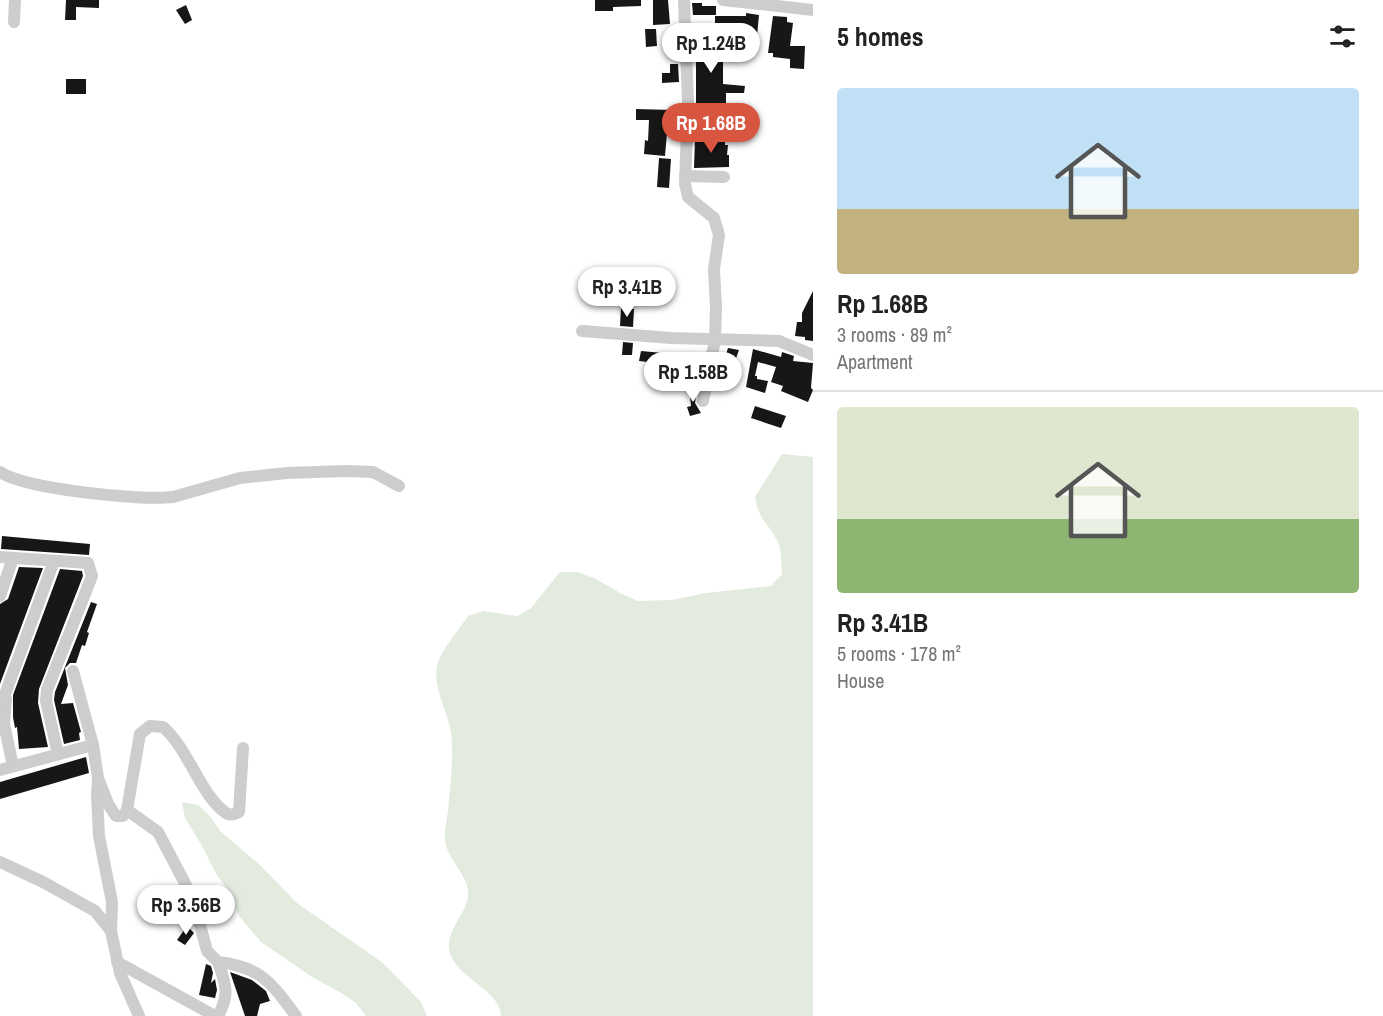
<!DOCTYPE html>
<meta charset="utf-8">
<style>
body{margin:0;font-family:"Archivo Narrow",sans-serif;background:#f2f2f2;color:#222;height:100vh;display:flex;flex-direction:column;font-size:22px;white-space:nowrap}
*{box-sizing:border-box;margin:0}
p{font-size:20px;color:#767676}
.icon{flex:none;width:33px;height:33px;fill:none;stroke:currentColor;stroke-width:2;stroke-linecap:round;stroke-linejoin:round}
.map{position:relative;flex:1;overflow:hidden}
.side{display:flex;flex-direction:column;background:#fff;width:570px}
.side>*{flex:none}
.price{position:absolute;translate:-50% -51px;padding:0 14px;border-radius:21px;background:#fff;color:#222;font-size:20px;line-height:39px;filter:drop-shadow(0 2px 3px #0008)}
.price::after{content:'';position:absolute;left:50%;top:36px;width:18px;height:14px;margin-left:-9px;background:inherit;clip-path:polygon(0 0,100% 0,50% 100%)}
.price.on{background:#d85640;color:#fff}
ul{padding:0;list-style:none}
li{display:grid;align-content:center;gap:12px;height:318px;padding:0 24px}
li+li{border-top:2px solid #e0e0e0}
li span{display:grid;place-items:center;height:186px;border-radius:6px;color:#555}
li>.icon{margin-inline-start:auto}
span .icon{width:108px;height:108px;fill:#fffc;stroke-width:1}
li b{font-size:26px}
h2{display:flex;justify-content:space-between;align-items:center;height:72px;padding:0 24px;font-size:26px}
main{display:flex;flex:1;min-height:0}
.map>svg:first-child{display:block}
.green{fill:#e3ebdf}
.building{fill:#171717}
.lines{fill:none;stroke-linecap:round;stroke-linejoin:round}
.minor{stroke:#cdcdcd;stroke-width:12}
</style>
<main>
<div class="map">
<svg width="813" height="1016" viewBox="0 0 813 1016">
<rect width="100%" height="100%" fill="#fff"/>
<g class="green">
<path d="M782,454l31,3v559h-312c-1,-28 -48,-38 -52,-67 -2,-19 16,-34 19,-52 3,-21 -22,-37 -23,-58 -1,-9 2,-19 3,-28 2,-25 6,-52 3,-78 -3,-23 -20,-46 -13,-71 4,-12 22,-34 30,-46l16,-5 33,5 14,-8 29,-36h18l16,6 28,16 16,7 34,-1 34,-7 65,-7 11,-12c-1,-11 0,-24 -5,-34 -10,-19 -18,-19 -22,-43z"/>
<path d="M182,802l16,3 12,11 10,15 39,33 38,39 86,60 38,39 6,14h-61l-10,-13 -13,-9 -31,-17 -51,-35 -22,-26 -13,-28 -10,-14 -14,-28 -17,-28z"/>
</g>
<g class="building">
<path d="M66,0h33v8l-23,-1v13h-11z"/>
<path d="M595,0h46v6l-28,1v4h-18z"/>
<path d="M653,0h15l2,24 -17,1z"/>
<path d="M692,3h10v3h14v9h-23z"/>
<path d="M186,5l6,15 -7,4 -9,-14z"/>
<path d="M746,13l13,2 -2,21 -12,-1v-4l-30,-1v-14h31z"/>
<path d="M773,16l14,1v5l6,1 -3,23h15l-1,23 -14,-1v-9l-17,-2v-4h-5z"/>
<path d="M645,29h11l1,17 -11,1z"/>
<path d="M696,32h12v18h15v34l22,2 -1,7h-18v12l-30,-2z"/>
<path d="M670,64h8l1,18 -17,1v-10h8z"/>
<rect x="66" y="79" width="20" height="15"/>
<path d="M636,109l37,1v12l-5,-1 -3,35 -21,-2 1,-14 3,1 1,-21h-13z"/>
<path d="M695,139l20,2v-2h10v6h3l-1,10h2v12l-35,1z"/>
<path d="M659,158l12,1 -2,29 -12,-1z"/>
<path d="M813,291v50l-8,-1v-3l-10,-1 2,-14h5v-9z"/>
<path d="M621,308l13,1 -1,18 -13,-1z"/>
<path d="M623,342l10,1 -1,12h-10z"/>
<path d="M728,348l11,2 -5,14 -10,-3z"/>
<path d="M753,349l28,8 1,-5 12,4 -1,5 20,2 -2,25 2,2 -5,12 -27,-11 2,-5 -12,-4 5,-15 -18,-5 -3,14h2v3l11,2 -3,12 -19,-6z"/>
<path d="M641,351l33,3 -1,11 -34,-4z"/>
<path d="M693,385l3,10 -1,8 6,10 -11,3 -3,-9 4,-1 -2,-20z"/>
<path d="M755,406l31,10 -5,12 -30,-10z"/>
<path d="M2,536l88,8 -1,11 -88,-6z"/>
<path d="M19,567l24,1 -43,116v-80l8,-5z"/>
<path d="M60,569l22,2 1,5 -44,113 -1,14 10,44 -29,2 -2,-22 -2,1 -2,-11v-22z"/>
<path d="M91,602l6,2 -10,28 2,1 -4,13 -3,-1 -6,18h-6l-5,5 3,17 -7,19 12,-1 8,29 -2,1 1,7 -16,4 -10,-44 1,-8z"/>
<path d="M86,757l3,16 -89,26v-17z"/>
<path d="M187,926l7,7 -9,12 -8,-5z"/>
<path d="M206,964l5,2 2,7 -2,10 4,-4 2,11 -2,8 -16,-3z"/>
<path d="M230,972l22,8 14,11 4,10 -10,3 -3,12h-12z"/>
</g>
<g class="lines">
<g class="minor">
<path d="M684,0l4,102 -3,82 3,13 26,21 5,17 -5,34 2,38 -1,33 -12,61"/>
<path d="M723,0l90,10"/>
<path d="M14,22l1,-22"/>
<path d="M685,176l39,1"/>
<path d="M582,331l89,7 108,3 34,14"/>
<path d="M0,472c26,17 140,29 173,25l67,-19 47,-5 58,-2 28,1 26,14"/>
<path d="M0,557l88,6 4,13 -45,114 -1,11 12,53"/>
<path d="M0,596l13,-38"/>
<path d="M6,699l-2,25 9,42"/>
<path d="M0,708l54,-147"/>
<path d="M93,745l5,33 -1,17 2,41 13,66 -1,29 9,42 19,43"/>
<path d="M0,770l93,-25 -20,-74"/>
<path d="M98,778l10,26 8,12h7l4,-6 13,-76 10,-8 13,1c25,21 38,69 63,86 5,3 9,1 13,-1l4,-64"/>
<path d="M127,810l31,22 30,57 8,21 11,41 11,11"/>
<path d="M0,862l43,20 52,29 16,20"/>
<path d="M117,962l98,54"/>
<path d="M218,1016c12,-22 8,-31 0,-54 44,5 54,22 78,54"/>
</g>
</g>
</svg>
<b class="price" style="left:711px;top:74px">Rp 1.24B</b>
<b class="price on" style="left:711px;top:154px">Rp 1.68B</b>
<b class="price" style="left:627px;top:318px">Rp 3.41B</b>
<b class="price" style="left:693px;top:403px">Rp 1.58B</b>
<b class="price" style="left:186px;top:936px">Rp 3.56B</b>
</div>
<section class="side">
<h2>5 homes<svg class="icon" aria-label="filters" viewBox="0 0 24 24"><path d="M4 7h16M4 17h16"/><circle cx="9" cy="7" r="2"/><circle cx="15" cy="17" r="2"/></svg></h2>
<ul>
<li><span style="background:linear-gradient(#bfe0f5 65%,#c2b280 0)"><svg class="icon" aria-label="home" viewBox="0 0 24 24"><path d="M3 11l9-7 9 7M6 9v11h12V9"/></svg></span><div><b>Rp 1.68B</b><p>3 rooms · 89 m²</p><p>Apartment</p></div></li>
<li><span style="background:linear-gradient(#dfe7d0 60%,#8fb573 0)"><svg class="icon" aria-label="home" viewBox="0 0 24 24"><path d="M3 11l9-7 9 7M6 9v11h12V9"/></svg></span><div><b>Rp 3.41B</b><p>5 rooms · 178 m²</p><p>House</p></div></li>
</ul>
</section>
</main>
